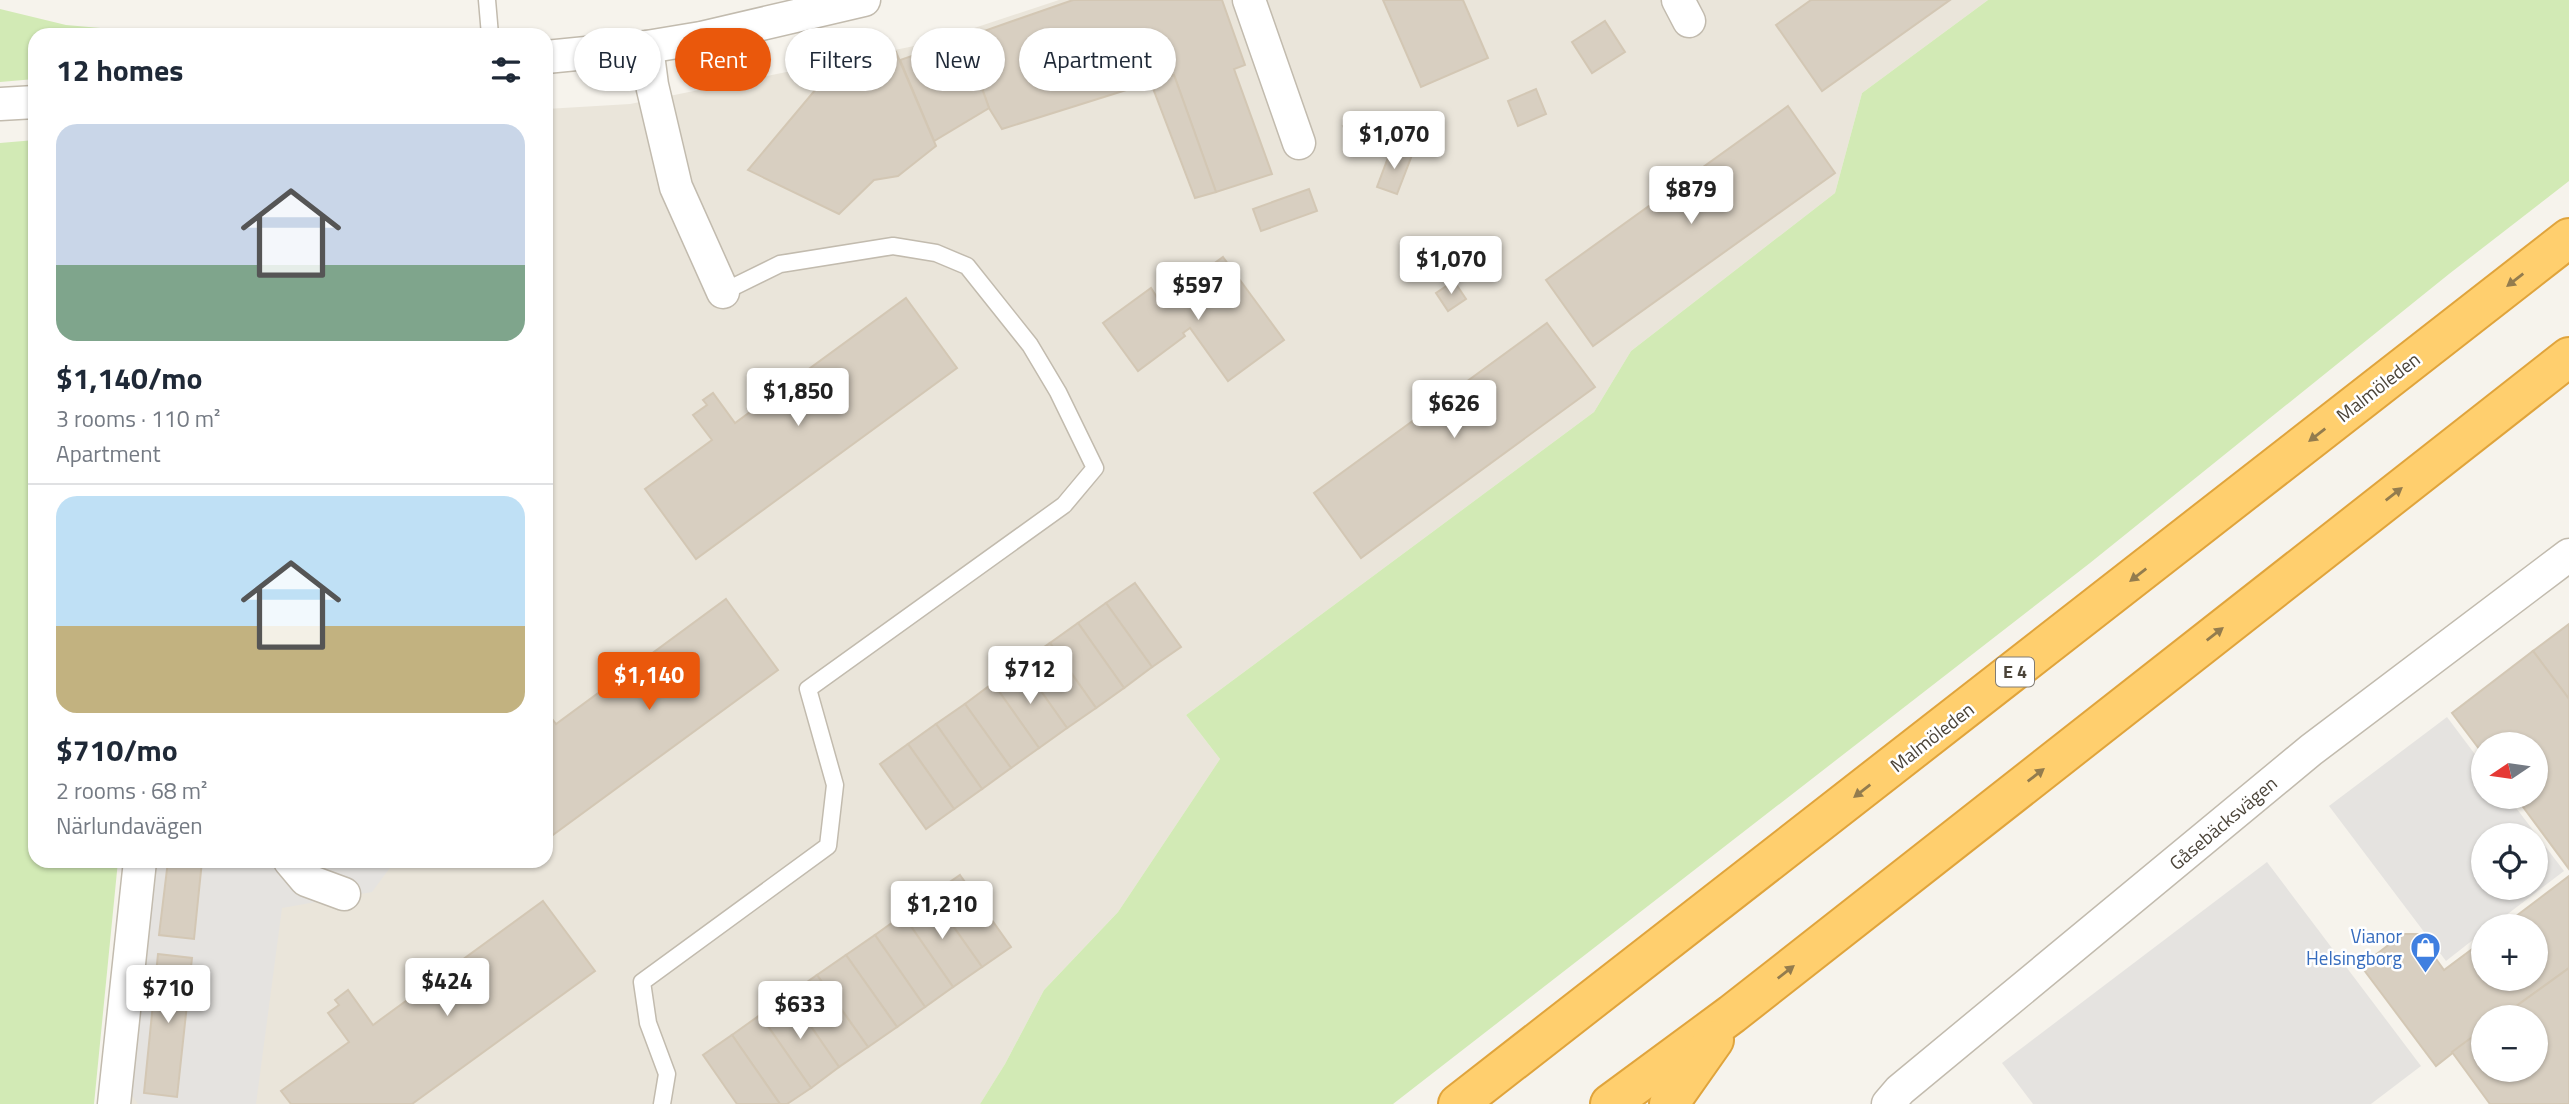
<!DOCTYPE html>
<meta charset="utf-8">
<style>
body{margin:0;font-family:"Titillium Web",sans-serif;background:#f2f2f3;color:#1f2937;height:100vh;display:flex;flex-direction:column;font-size:26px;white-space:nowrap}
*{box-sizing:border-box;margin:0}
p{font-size:23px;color:#747a83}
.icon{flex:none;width:38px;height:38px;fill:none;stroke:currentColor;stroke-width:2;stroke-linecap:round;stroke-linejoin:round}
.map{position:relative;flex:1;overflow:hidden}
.sheet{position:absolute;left:28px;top:28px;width:525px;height:840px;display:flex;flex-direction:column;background:#fff;border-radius:21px;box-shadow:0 2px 5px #0004}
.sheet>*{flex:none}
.top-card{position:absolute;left:574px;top:28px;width:665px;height:63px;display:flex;gap:14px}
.needle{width:46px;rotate:257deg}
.tools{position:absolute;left:2471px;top:732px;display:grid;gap:14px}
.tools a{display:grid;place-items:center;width:77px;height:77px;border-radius:50%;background:#fff;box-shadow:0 2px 5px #0004;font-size:35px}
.price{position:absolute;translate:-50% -60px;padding:0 16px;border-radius:7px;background:#fff;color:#222;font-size:23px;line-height:46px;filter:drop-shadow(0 2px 4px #0008)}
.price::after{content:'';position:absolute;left:50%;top:42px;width:21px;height:16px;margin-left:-10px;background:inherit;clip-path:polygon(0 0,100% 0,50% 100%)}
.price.current{background:#ea580c;color:#fff}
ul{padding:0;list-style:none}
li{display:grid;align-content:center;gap:14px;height:371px;padding:0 28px}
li+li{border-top:2px solid #e0e1e3}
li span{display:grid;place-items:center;height:217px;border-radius:21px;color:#555}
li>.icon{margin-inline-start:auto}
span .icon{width:126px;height:126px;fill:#fffc;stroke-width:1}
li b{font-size:30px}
h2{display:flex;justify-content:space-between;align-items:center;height:84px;padding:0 28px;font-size:30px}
.tag{padding:0 24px;border-radius:32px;background:#fff;box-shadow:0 2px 5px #0004;font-size:24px;line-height:63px}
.tag.current{background:#ea580c;color:#fff}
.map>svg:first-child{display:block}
.residential{fill:#eae5da}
.green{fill:#d2eab5}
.parking{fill:#e5e3e0;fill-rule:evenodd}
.building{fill:#d8cfc1;stroke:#d3c7b4;stroke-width:2}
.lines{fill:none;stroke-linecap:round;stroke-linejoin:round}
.lane-casing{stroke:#c2bbae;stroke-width:19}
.street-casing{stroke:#c2bbae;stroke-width:35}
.highway-casing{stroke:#e0a43c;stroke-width:42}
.lane{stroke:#fff;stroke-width:16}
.street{stroke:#fff;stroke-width:32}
.highway{stroke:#ffcf6e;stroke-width:38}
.oneway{fill:#937c4e}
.labels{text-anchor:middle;stroke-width:5;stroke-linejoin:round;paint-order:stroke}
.shield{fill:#fff;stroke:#817c74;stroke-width:2}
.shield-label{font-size:18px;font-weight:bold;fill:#4b4439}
.street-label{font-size:19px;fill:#4b4439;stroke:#fff}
.shop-label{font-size:19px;fill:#366cbe;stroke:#fff;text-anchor:end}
</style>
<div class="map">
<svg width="2569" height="1104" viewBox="0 0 2569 1104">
<rect width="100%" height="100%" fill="#f6f3ec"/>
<path class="residential" d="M1059,0h929l-126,93 -27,100 -204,158 -37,61 -408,303 34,44 -102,153 -74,78 -39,74 -25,40h-852l26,-243h392v-752l84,-5 299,-61z"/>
<g class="green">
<path d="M1988,0h581v181l-120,93 -359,289 -697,541h-413l25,-40 39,-74 74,-78 102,-153 -34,-44 408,-303 37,-61 204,-158 27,-100z"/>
<path d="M0,9l66,16 115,10h-146v44l-35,3z"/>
<path d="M35,140v721h83l-24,243h-94v-961z"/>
</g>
<g class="parking">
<path d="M2447,717l36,48v31h24l57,75 -72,55h-9v6l-37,29 -117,-155zM2483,835h53v52h-53z"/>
<path d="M157,861h238l-23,31 -90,16 -26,196h-118l-8,-12z"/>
<path d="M2267,862l154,204 -50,38h-338l-31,-41z"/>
</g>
<g class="building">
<path d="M1073,0h149l23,65 -11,4 38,105 -56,18 -42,-117 -172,54 -13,-21 -25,-70z"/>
<path d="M1383,0h80l25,58 -67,29z"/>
<path d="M1811,0h139l-128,91 -46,-66z"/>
<path d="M1605,21l20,31 -33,21 -20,-31z"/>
<path d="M964,38l25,70 -55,33 -34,-81z"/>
<path d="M896,52l40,94 -38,30 -24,4 -35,34 -91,-44 84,-100z"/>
<path d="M1174,75l42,117 -21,6 -44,-115z"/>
<path d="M1536,89l10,25 -28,12 -10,-25z"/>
<path d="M1788,106l47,67 -242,173 -47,-66z"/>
<path d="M1358,117l8,11 -15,10 -8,-12z"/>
<path d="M1392,147l20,8 -15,39 -20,-7z"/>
<path d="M1309,189l8,22 -56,20 -8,-22z"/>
<path d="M1223,257l61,83 -56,41 -38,-53 -7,5 2,3 -47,35 -35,-48 48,-35 7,11 10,-8 3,4z"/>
<path d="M1454,281l12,18 -18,12 -12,-18z"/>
<path d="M906,298l51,70 -261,191 -51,-70 67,-49 -19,-25 14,-10 -4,-5 10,-7 22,30z"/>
<path d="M1547,323l48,64 -234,171 -47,-65z"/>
<path d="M1135,583l46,64 -29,20 -46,-64z"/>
<path d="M726,599l52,71 -232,170v-129l10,13z"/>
<path d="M1106,603l46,64 -28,21 -46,-65z"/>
<path d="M1078,623l46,65 -28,20 -46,-65z"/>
<path d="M2569,624v75l-36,-48z"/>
<path d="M1050,643l46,65 -29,20 -46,-65z"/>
<path d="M2533,651l36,48v170l-54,-73h21v-52h-53v10l-31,-41z"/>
<path d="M1021,663l46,65 -28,20 -46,-65z"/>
<path d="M993,683l46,65 -28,20 -46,-64z"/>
<path d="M965,704l46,64 -29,21 -46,-65z"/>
<path d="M936,724l46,65 -28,20 -46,-65z"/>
<path d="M908,744l46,65 -28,20 -46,-65z"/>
<path d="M168,861h34l-8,78 -35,-4z"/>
<path d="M960,875l51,72 -29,20 -51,-72z"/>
<path d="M2569,876v92l-68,49h-18v12l-47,37 -75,-100 42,-32h15l26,36 39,-29v37h53v-52h-33z"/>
<path d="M931,895l51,72 -29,20 -50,-72z"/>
<path d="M543,901l52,70 -183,133h-121l-10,-13 68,-49 -21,-29 11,-8 -4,-5 13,-10 25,35z"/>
<path d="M903,915l50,72 -28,20 -50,-72z"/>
<path d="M875,935l50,72 -28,20 -51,-72z"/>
<path d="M158,954l34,4 -15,139 -33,-4z"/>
<path d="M846,955l51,72 -29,20 -51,-72z"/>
<path d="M2569,968v136h-79l-38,-52 31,-23v40h53v-52h-35z"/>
<path d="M817,975l51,72 -29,20 -50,-72z"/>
<path d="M789,995l50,72 -28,21 -51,-73z"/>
<path d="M760,1015l51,73 -24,16h-7l-48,-69z"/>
<path d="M732,1035l48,69h-43l-34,-49z"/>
</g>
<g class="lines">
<defs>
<g id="lane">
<path d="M487,0l3,35"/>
<path d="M662,1104l5,-30 -19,-51 -6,-41 186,-136 7,-61 -27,-96 256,-184 31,-37 -37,-76 -28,-47 -63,-79 -31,-13 -43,-7 -113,18 -57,28"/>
</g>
<g id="street">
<path d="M1249,0l50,143"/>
<path d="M1678,0l11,21"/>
<path d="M647,47l5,38 24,102 47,105"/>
<path d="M546,57l101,-10 54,-9 163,-38"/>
<path d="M0,104l35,-2"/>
<path d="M290,861l16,19 38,14"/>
<path d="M114,1104l26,-243"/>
<path d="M1888,1104l12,-14 411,-340 258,-195"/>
</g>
<g id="highway">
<path d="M1458,1104l1111,-866"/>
<path d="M1610,1104l122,-90 837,-657"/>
<path d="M1669,1104l45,-64"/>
</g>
</defs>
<use href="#lane" class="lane-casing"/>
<use href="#street" class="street-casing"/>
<use href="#highway" class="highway-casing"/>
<use href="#lane" class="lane"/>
<use href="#street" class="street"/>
<use href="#highway" class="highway"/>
</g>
<defs><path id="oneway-solid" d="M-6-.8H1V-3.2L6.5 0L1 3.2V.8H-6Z" transform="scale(1.75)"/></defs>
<g class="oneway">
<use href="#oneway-solid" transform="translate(2515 280) rotate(142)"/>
<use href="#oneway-solid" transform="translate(2317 435) rotate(142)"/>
<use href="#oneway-solid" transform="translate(2394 494) rotate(-38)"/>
<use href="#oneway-solid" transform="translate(2138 575) rotate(142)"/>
<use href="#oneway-solid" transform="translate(2215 634) rotate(-38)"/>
<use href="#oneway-solid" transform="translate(2036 775) rotate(-38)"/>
<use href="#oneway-solid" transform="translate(1862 791) rotate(142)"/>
<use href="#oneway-solid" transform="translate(1786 972) rotate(-38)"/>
</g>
<defs>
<symbol id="shop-pin" viewBox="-11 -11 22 30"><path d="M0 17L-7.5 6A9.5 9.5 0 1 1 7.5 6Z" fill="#3f7fe0" stroke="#fff"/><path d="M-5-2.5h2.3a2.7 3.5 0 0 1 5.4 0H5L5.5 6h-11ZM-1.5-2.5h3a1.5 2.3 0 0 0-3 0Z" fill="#fff"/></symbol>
</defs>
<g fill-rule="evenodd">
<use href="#shop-pin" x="2408" y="930" width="35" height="47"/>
</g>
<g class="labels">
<rect class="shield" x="1996" y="657.5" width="38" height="29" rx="5"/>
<g class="shield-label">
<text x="2015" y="678">E 4</text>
</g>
<g class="street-label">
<text transform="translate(2378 387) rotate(-38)" y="7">Malmöleden</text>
<text transform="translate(1932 737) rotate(-38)" y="7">Malmöleden</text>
<text transform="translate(2223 823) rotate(-40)" y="7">Gåsebäcksvägen</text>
</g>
<g class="shop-label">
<text x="2402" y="943">Vianor<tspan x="2402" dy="22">Helsingborg</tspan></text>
</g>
</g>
</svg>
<div class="tools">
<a><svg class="needle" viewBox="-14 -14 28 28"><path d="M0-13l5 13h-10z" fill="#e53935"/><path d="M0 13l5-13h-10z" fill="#747a83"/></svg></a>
<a><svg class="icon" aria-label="locate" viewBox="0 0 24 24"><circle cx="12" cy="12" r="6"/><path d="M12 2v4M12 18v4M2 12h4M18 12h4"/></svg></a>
<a>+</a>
<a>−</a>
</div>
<b class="price" style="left:1394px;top:171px">$1,070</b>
<b class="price" style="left:1691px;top:226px">$879</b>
<b class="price" style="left:1451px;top:296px">$1,070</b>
<b class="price" style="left:1198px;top:322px">$597</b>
<b class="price" style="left:798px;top:428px">$1,850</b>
<b class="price" style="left:1454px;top:440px">$626</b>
<b class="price" style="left:1030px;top:706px">$712</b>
<b class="price current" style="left:649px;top:712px">$1,140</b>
<b class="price" style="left:942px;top:941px">$1,210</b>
<b class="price" style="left:447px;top:1018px">$424</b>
<b class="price" style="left:168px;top:1025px">$710</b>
<b class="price" style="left:800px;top:1041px">$633</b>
<div class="top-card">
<a class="tag">Buy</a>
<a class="tag current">Rent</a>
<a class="tag">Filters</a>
<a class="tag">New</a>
<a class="tag">Apartment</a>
</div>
<section class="sheet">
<h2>12 homes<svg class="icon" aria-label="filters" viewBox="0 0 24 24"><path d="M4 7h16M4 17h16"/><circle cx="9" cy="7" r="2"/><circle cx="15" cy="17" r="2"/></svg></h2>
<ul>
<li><span style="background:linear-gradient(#c9d6e8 65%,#7fa58c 0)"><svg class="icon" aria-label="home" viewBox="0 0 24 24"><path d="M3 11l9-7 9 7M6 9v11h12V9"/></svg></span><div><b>$1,140/mo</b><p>3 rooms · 110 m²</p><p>Apartment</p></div></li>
<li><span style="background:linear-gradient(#bfe0f5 60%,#c2b280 0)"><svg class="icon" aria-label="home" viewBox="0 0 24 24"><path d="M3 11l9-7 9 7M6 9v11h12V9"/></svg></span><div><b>$710/mo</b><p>2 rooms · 68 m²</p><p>Närlundavägen</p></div></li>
</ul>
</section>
</div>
